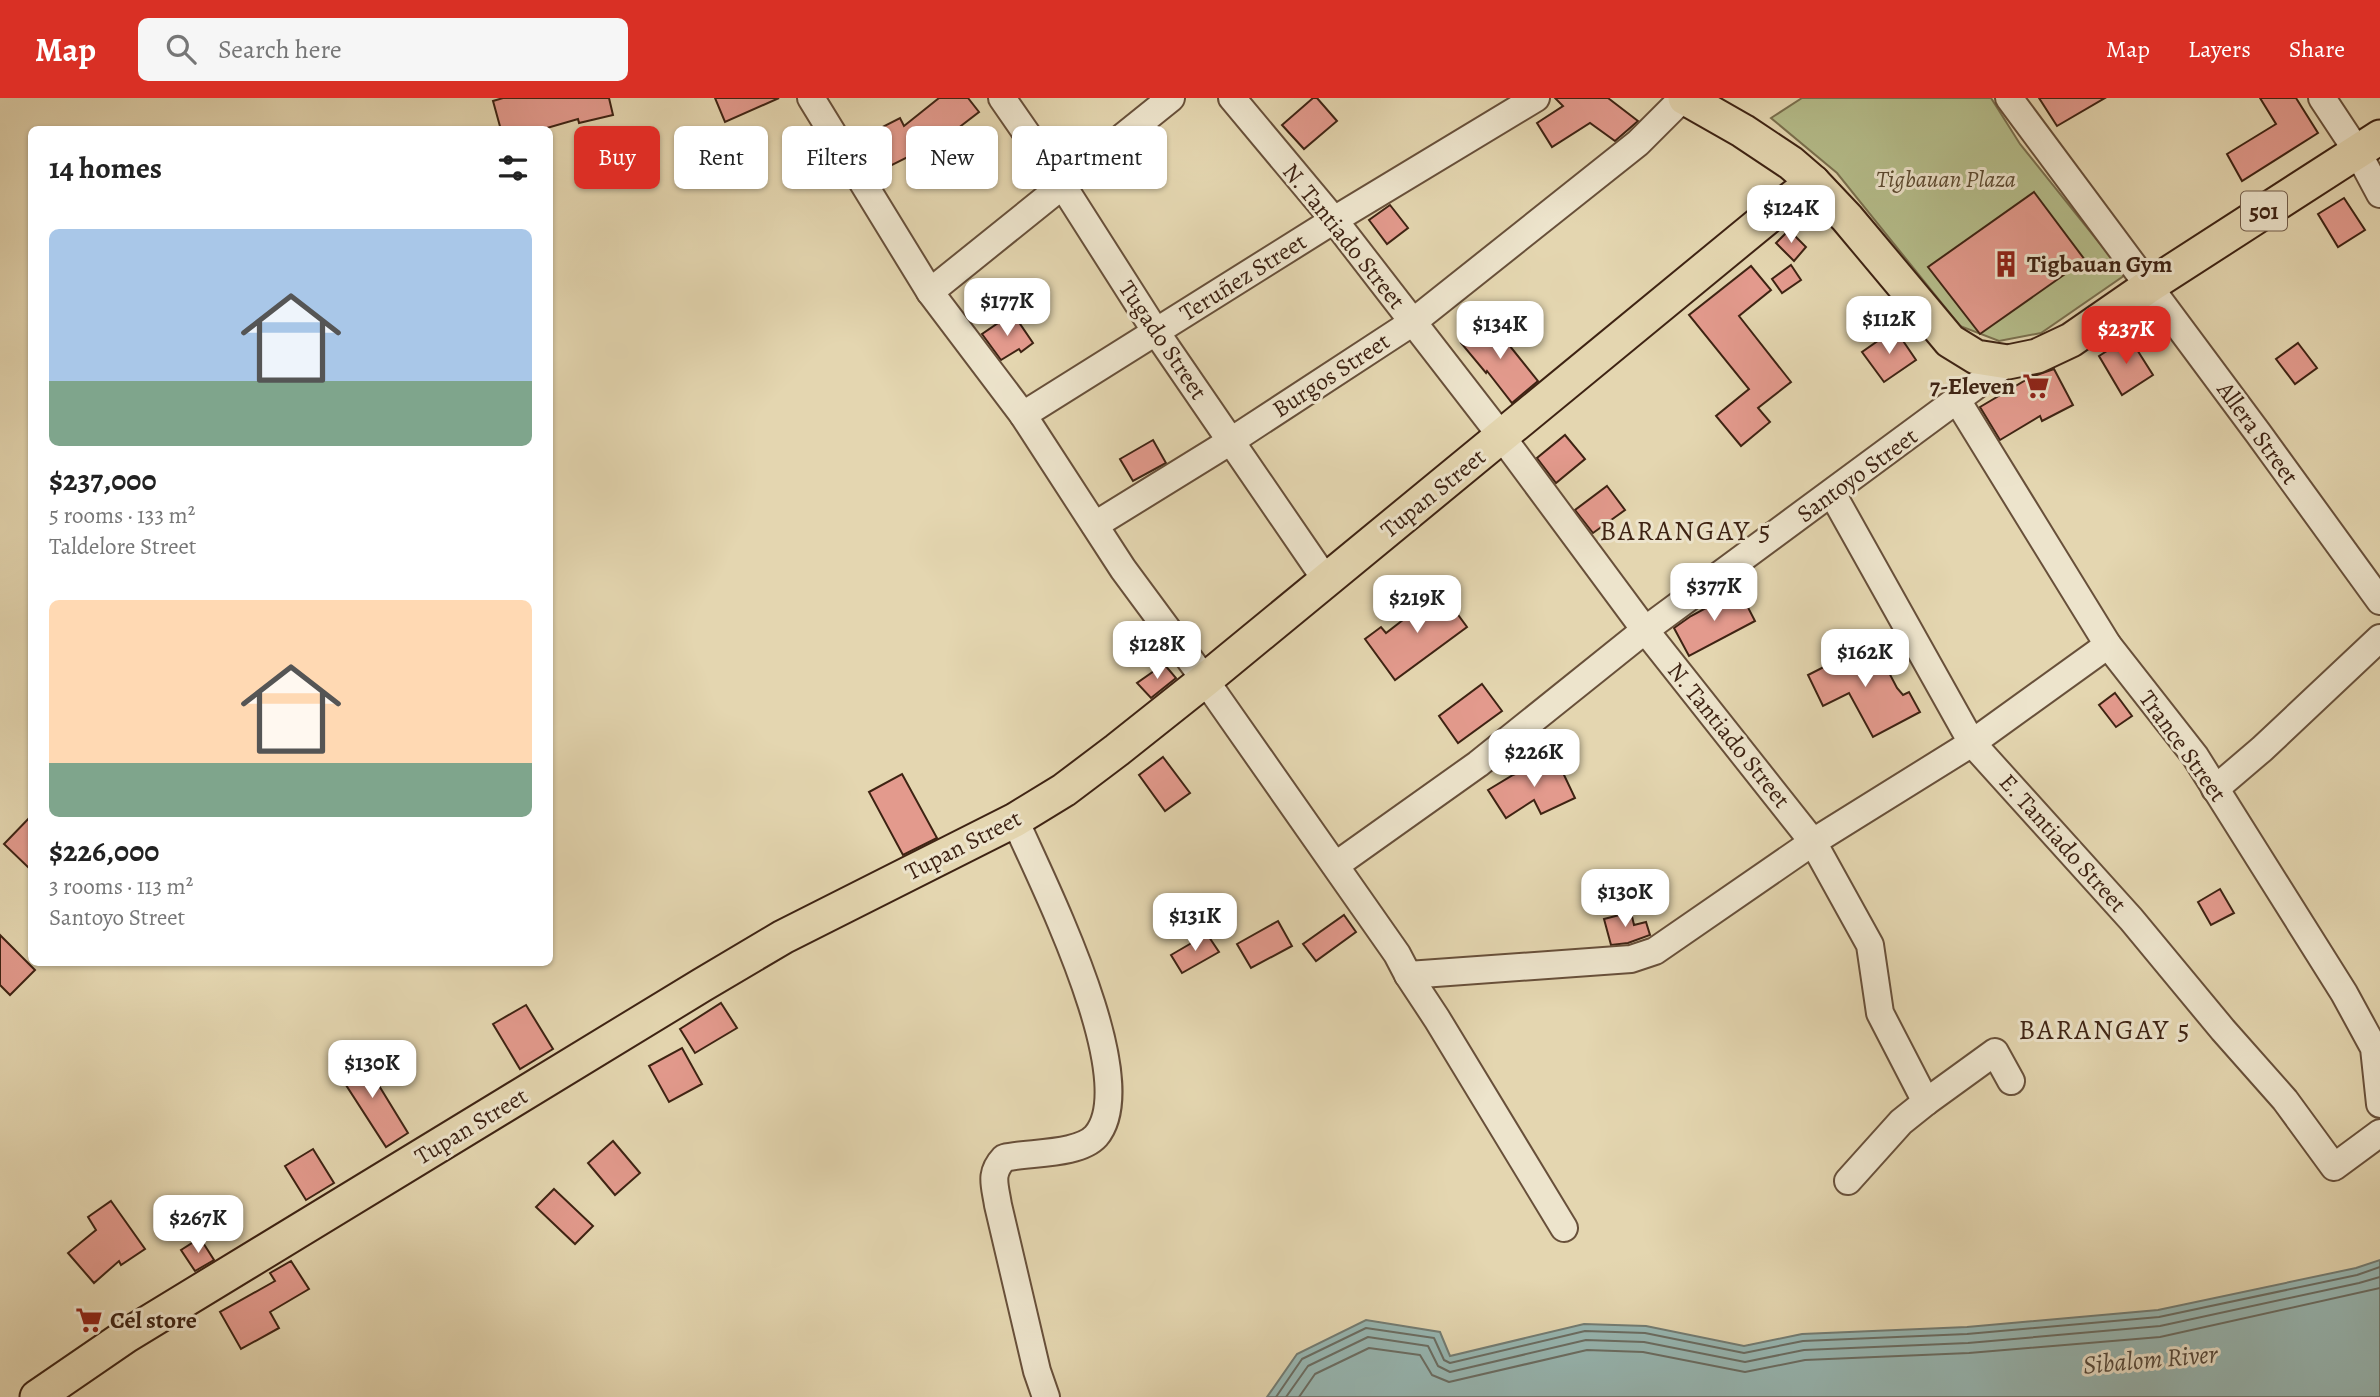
<!DOCTYPE html>
<meta charset="utf-8">
<style>
body{margin:0;font-family:Alegreya,serif;background:#f6f6f6;color:#222;height:100vh;display:flex;flex-direction:column;font-size:26px;white-space:nowrap}
*{box-sizing:border-box;margin:0}
p{font-size:23px;color:#767676}
.icon{flex:none;width:38px;height:38px;fill:none;stroke:currentColor;stroke-width:2;stroke-linecap:round;stroke-linejoin:round}
.map{position:relative;flex:1;overflow:hidden}
.side{position:absolute;left:28px;top:28px;width:525px;height:840px;display:flex;flex-direction:column;background:#fff;border-radius:10px;box-shadow:0 2px 5px #0004}
.side>*{flex:none}
.top-card{position:absolute;left:574px;top:28px;width:665px;height:63px;display:flex;gap:14px}
.price{position:absolute;translate:-50% -60px;padding:0 16px;border-radius:14px;background:#fff;color:#222;font-size:23px;line-height:46px;filter:drop-shadow(0 2px 4px #0008)}
.price::after{content:'';position:absolute;left:50%;top:42px;width:21px;height:16px;margin-left:-10px;background:inherit;clip-path:polygon(0 0,100% 0,50% 100%)}
.price.active{background:#d93025;color:#fff}
ul{padding:0;list-style:none}
li{display:grid;align-content:center;gap:14px;height:371px;padding:0 21px}
li span{display:grid;place-items:center;height:217px;border-radius:10px;color:#555}
li>.icon{margin-inline-start:auto}
span .icon{width:126px;height:126px;fill:#fffc;stroke-width:1}
li b{font-size:30px}
h2{display:flex;justify-content:space-between;align-items:center;height:84px;padding:0 21px;font-size:30px}
.tag{padding:0 24px;border-radius:10px;background:#fff;box-shadow:0 2px 5px #0004;font-size:24px;line-height:63px}
.tag.active{background:#d93025;color:#fff}
header{display:flex;align-items:center;gap:42px;box-sizing:border-box;height:98px;padding:0 35px;background:#d93025;color:#fff}
header strong{font-size:33px}
nav{display:flex;gap:38px;margin-inline-start:auto;font-size:24px}
.search{width:490px;height:63px;background:#f6f6f6;display:flex;align-items:center;gap:18px;box-sizing:border-box;padding:0 24px;border-radius:10px;color:#767676;font-size:26px}
.map>svg:first-child{display:block}
.green{fill:#b5bd8b;stroke:#7a704f;stroke-width:2}
.water{fill:#97b7b3;stroke:#737c73;stroke-width:2}
.lines{fill:none;stroke-linecap:round;stroke-linejoin:round}
.shore{stroke:#6a6d63;stroke-width:2}
.building{fill:#e39a8d;stroke:#3e2313;stroke-width:2}
.minor-casing{stroke:#68503a;stroke-width:30}
.major-casing{stroke:#3e2313;stroke-width:37}
.minor{stroke:#ede4cc;stroke-width:26}
.major{stroke:#e4d6b0;stroke-width:33}
.labels{text-anchor:middle;stroke-width:6;stroke-linejoin:round;paint-order:stroke}
.shield{fill:#ede4cc;stroke:#725d4a;stroke-width:2}
.shield-label{font-size:23px;font-weight:bold;fill:#3e2313}
.park-label{font-size:24px;font-style:italic;fill:#5c4a31;stroke:#ede4cc}
.street-label{font-size:24px;fill:#3e2313;stroke:#ede4cc}
.poi-label{font-size:24px;font-weight:bold;fill:#3e2313;stroke:#ede4cc;text-anchor:start}
.water-label{font-size:26px;font-style:italic;fill:#54483b;stroke:#ede4cc}
.quarter-label{font-size:28px;letter-spacing:2px;fill:#3e2313;stroke:#ede4cc}
</style>
<header>
<strong>Map</strong>
<div class="search"><svg class="icon" aria-label="search" viewBox="0 0 24 24"><circle cx="10" cy="10" r="6"/><path d="M15 15l6 6"/></svg>Search here</div>
<nav><a>Map</a><a>Layers</a><a>Share</a></nav>
</header>
<div class="map">
<svg width="2380" height="1299" viewBox="0 0 2380 1299">
<rect width="100%" height="100%" fill="#e4d6b0"/>
<filter id="stains"><feTurbulence type="fractalNoise" baseFrequency=".00286" numOctaves="4"/><feColorMatrix values="0 0 0 0 .2 0 0 0 0 .09 0 0 0 0 .02 0 0 0 .5 -.17"/></filter>
<radialGradient id="worn" r=".72"><stop offset=".6" stop-color="#630" stop-opacity="0"/><stop offset="1" stop-color="#630" stop-opacity=".3"/></radialGradient>
<path class="green" d="M1802,0h189l29,46 105,131 -84,58 -42,8 -39,-15 -123,-153 -66,-55z"/>
<path class="water" d="M2380,1162v137h-1113l30,-43 69,-34 74,12 10,24 134,-32 62,2 98,20 58,-12 165,-7 191,-17 198,-42z"/>
<g class="lines">
<g class="shore">
<path d="M1276,1299l26,-38 64,-31 68,10 10,22 6,3 135,-32 60,2 99,20 59,-12 164,-7 192,-17 198,-42 23,-8"/>
<path d="M1286,1299l22,-31 60,-29 60,9 10,20 12,6 136,-32 58,2 101,20 59,-12 164,-7 192,-17 199,-43 21,-6"/>
<path d="M1299,1299l16,-23 54,-26 51,7 12,20 17,7 138,-32 56,2 102,20 60,-12 164,-7 191,-16 220,-49"/>
</g>
</g>
<g class="building">
<path d="M503,0h106l4,17 -34,8 -1,-4 -38,11h-39l-8,-29z"/>
<path d="M715,0h64l-54,24z"/>
<path d="M939,0h29l11,14 -35,27 -68,34 -17,-34 41,-21 4,8z"/>
<path d="M1313,0h4l20,23 -33,28 -22,-24z"/>
<path d="M1555,0h53l30,23 -23,20 -25,-18 -38,24 -15,-24 26,-17z"/>
<path d="M2039,0h66l-48,28z"/>
<path d="M2260,0h36l22,35 -76,48 -15,-27 49,-30z"/>
<path d="M2034,94l51,68 -105,74 -52,-67z"/>
<path d="M2344,100l21,32 -27,17 -20,-33z"/>
<path d="M1390,107l18,23 -21,16 -18,-24z"/>
<path d="M1789,132l17,17 -12,14 -18,-18z"/>
<path d="M1791,167l10,15 -19,13 -10,-14z"/>
<path d="M1751,168l20,24 -32,26 52,66 -33,26 12,14 -29,24 -25,-30 33,-27 -60,-74z"/>
<path d="M1007,219l5,8 6,-4 15,22 -12,9 -2,-3 -18,11 -19,-26z"/>
<path d="M1489,222l49,61 -26,22 -25,-32 -1,2 -25,-30z"/>
<path d="M1895,231l21,31 -32,22 -22,-30z"/>
<path d="M2129,239l24,38 -31,20 -23,-39z"/>
<path d="M2298,245l19,25 -22,16 -19,-25z"/>
<path d="M2054,271l19,36 -31,16 -2,-5 -40,24 -20,-33 51,-30z"/>
<path d="M1565,337l20,24 -29,24 -19,-25z"/>
<path d="M1153,342l13,23 -33,18 -13,-22z"/>
<path d="M1607,388l18,24 -32,23 -18,-23z"/>
<path d="M1431,492l6,7 5,-4 25,34 -72,53 -30,-41 16,-12 5,6 35,-27 -5,-5z"/>
<path d="M1739,492l16,31 -66,35 -15,-28 17,-12z"/>
<path d="M1873,544l24,46 6,7 6,-3 11,20 -47,25 -24,-44 -26,13 -15,-31z"/>
<path d="M1164,566l12,14 -25,20 -14,-15z"/>
<path d="M1482,586l20,27 -44,32 -19,-27z"/>
<path d="M2115,595l17,23 -16,11 -17,-22z"/>
<path d="M1555,658l20,42 -34,16 -7,-14 -28,18 -18,-28 25,-15z"/>
<path d="M1163,659l27,36 -25,18 -26,-36z"/>
<path d="M902,676l35,64 -34,17 -34,-63z"/>
<path d="M32,717v56l-28,-27z"/>
<path d="M2220,791l14,24 -23,12 -13,-23z"/>
<path d="M1631,814l3,13 12,-3 4,13 -22,8 -17,2 -7,-26z"/>
<path d="M1344,817l12,17 -40,29 -13,-17z"/>
<path d="M1278,823l14,25 -41,22 -14,-24z"/>
<path d="M1207,836l12,18 -37,21 -11,-18z"/>
<path d="M0,837l35,35 -25,25 -10,-10z"/>
<path d="M721,905l16,25 -42,25 -15,-24z"/>
<path d="M526,907l27,44 -33,20 -27,-45z"/>
<path d="M682,950l20,36 -33,18 -20,-36z"/>
<path d="M359,955l49,80 -22,14 -51,-79z"/>
<path d="M613,1043l27,32 -25,22 -27,-32z"/>
<path d="M313,1051l21,34 -28,17 -21,-34z"/>
<path d="M554,1091l39,37 -18,18 -39,-37z"/>
<path d="M111,1103l34,48 -24,16 -2,-4 -25,22 -26,-30 28,-23 -8,-13z"/>
<path d="M200,1140l14,22 -19,11 -14,-21z"/>
<path d="M291,1163l18,28 -39,23 9,16 -38,21 -21,-37 55,-31 -5,-8z"/>
</g>
<g class="lines">
<defs>
<g id="minor">
<path d="M811,0l119,194 93,123 100,154 82,111 192,274 11,21 29,44 127,209"/>
<path d="M1002,0l61,88 93,146 170,248"/>
<path d="M1232,0l102,122 168,217 143,193 168,212 57,103 10,68 46,89"/>
<path d="M2009,0l249,335 122,168"/>
<path d="M2322,0l35,53 23,43"/>
<path d="M930,194l241,-194"/>
<path d="M1957,302l151,245 87,111 149,237 30,55 6,56"/>
<path d="M1023,317l311,-195 202,-122"/>
<path d="M1832,395l140,250 159,176 92,111 62,70 49,67 46,-34"/>
<path d="M1095,427l136,-84 182,-119 225,-179 45,-45"/>
<path d="M2215,691l47,-40 118,-111"/>
<path d="M1015,722c26,60 129,260 81,316 -17,19 -67,16 -92,22 -15,16 -9,27 -6,47l39,166 9,26"/>
<path d="M1336,767l142,-101 167,-134 363,-268"/>
<path d="M1408,877l223,-16 24,-8 158,-109 159,-99 136,-98"/>
<path d="M1848,1083l53,-59 25,-20 69,-50 16,29"/>
</g>
<g id="major">
<path d="M1685,0l58,33 48,32 22,19 34,36 103,123 26,16 32,5 29,-6 34,-16 78,-54 231,-149"/>
<path d="M37,1299l89,-61 576,-351 81,-48 232,-117 49,-30 53,-40 88,-70 564,-464 44,-34"/>
</g>
</defs>
<use href="#minor" class="minor-casing"/>
<use href="#major" class="major-casing"/>
<use href="#minor" class="minor"/>
<use href="#major" class="major"/>
</g>
<defs>
<symbol id="building-bare" viewBox="-9 -9 18 18"><path d="M-4-6H4V6H1V3H-1V6H-4ZM-2.5-4.3h1.7v1.8h-1.7ZM.8-4.3h1.7v1.8H.8ZM-2.5-1h1.7V.8h-1.7ZM.8-1h1.7V.8H.8Z" fill="#8f2418" stroke="#ede4cc" stroke-width="2.5" paint-order="stroke"/></symbol>
<symbol id="supermarket-bare" viewBox="-9 -9 18 18"><path d="M-6-5.5h2.5l.6 2H6L4.5 2H-2.5L-4.4-4H-6ZM-1.5 3.2a1.3 1.3 0 1 0 .1 0ZM3 3.2a1.3 1.3 0 1 0 .1 0Z" fill="#8f2418" stroke="#ede4cc" stroke-width="2.5" paint-order="stroke"/></symbol>
</defs>
<g fill-rule="evenodd">
<use href="#building-bare" x="1987" y="147" width="38" height="38"/>
<use href="#supermarket-bare" x="2017" y="269" width="38" height="38"/>
<use href="#supermarket-bare" x="70" y="1203" width="38" height="38"/>
</g>
<g class="labels">
<rect class="shield" x="2241" y="93.5" width="46" height="39" rx="5"/>
<g class="shield-label">
<text x="2264" y="121">501</text>
</g>
<g class="park-label">
<text x="1946" y="89">Tigbauan Plaza</text>
</g>
<g class="street-label">
<text transform="translate(1344 138) rotate(51)" y="8">N. Tantiado Street</text>
<text transform="translate(1243 179) rotate(-32)" y="8">Teruñez Street</text>
<text transform="translate(1163 242) rotate(56)" y="8">Tugado Street</text>
<text transform="translate(1331 277) rotate(-33)" y="8">Burgos Street</text>
<text transform="translate(2258 335) rotate(54)" y="8">Allera Street</text>
<text transform="translate(1857 377) rotate(-36)" y="8">Santoyo Street</text>
<text transform="translate(1433 395) rotate(-39)" y="8">Tupan Street</text>
<text transform="translate(1729 637) rotate(51)" y="8">N. Tantiado Street</text>
<text transform="translate(2183 648) rotate(54)" y="8">Trance Street</text>
<text transform="translate(2063 745) rotate(48)" y="8">E. Tantiado Street</text>
<text transform="translate(963 747) rotate(-27)" y="8">Tupan Street</text>
<text transform="translate(471 1028) rotate(-31)" y="8">Tupan Street</text>
</g>
<g class="poi-label">
<text x="2027" y="174">Tigbauan Gym</text>
<text x="2015" y="296" text-anchor="end">7-Eleven</text>
<text x="110" y="1230">Cel store</text>
</g>
<g class="water-label">
<text transform="translate(2150 1261) rotate(-5)" y="9">Sibalom River</text>
</g>
<g class="quarter-label">
<text x="1686" y="442">BARANGAY 5</text>
<text x="2105" y="941">BARANGAY 5</text>
</g>
</g>
<rect width="100%" height="100%" filter="url(#stains)"/>
<rect width="100%" height="100%" fill="url(#worn)"/>
</svg>
<b class="price" style="left:1791px;top:147px">$124K</b>
<b class="price" style="left:1007px;top:240px">$177K</b>
<b class="price" style="left:1889px;top:258px">$112K</b>
<b class="price" style="left:1500px;top:263px">$134K</b>
<b class="price active" style="left:2126px;top:268px">$237K</b>
<b class="price" style="left:1714px;top:525px">$377K</b>
<b class="price" style="left:1417px;top:537px">$219K</b>
<b class="price" style="left:1157px;top:583px">$128K</b>
<b class="price" style="left:1865px;top:591px">$162K</b>
<b class="price" style="left:1534px;top:691px">$226K</b>
<b class="price" style="left:1625px;top:831px">$130K</b>
<b class="price" style="left:1195px;top:855px">$131K</b>
<b class="price" style="left:372px;top:1002px">$130K</b>
<b class="price" style="left:198px;top:1157px">$267K</b>
<div class="top-card">
<a class="tag active">Buy</a>
<a class="tag">Rent</a>
<a class="tag">Filters</a>
<a class="tag">New</a>
<a class="tag">Apartment</a>
</div>
<section class="side">
<h2>14 homes<svg class="icon" aria-label="filters" viewBox="0 0 24 24"><path d="M4 7h16M4 17h16"/><circle cx="9" cy="7" r="2"/><circle cx="15" cy="17" r="2"/></svg></h2>
<ul>
<li><span style="background:linear-gradient(#a9c7e8 70%,#7fa58c 0)"><svg class="icon" aria-label="home" viewBox="0 0 24 24"><path d="M3 11l9-7 9 7M6 9v11h12V9"/></svg></span><div><b>$237,000</b><p>5 rooms · 133 m²</p><p>Taldelore Street</p></div></li>
<li><span style="background:linear-gradient(#ffd9b3 75%,#7fa58c 0)"><svg class="icon" aria-label="home" viewBox="0 0 24 24"><path d="M3 11l9-7 9 7M6 9v11h12V9"/></svg></span><div><b>$226,000</b><p>3 rooms · 113 m²</p><p>Santoyo Street</p></div></li>
</ul>
</section>
</div>
